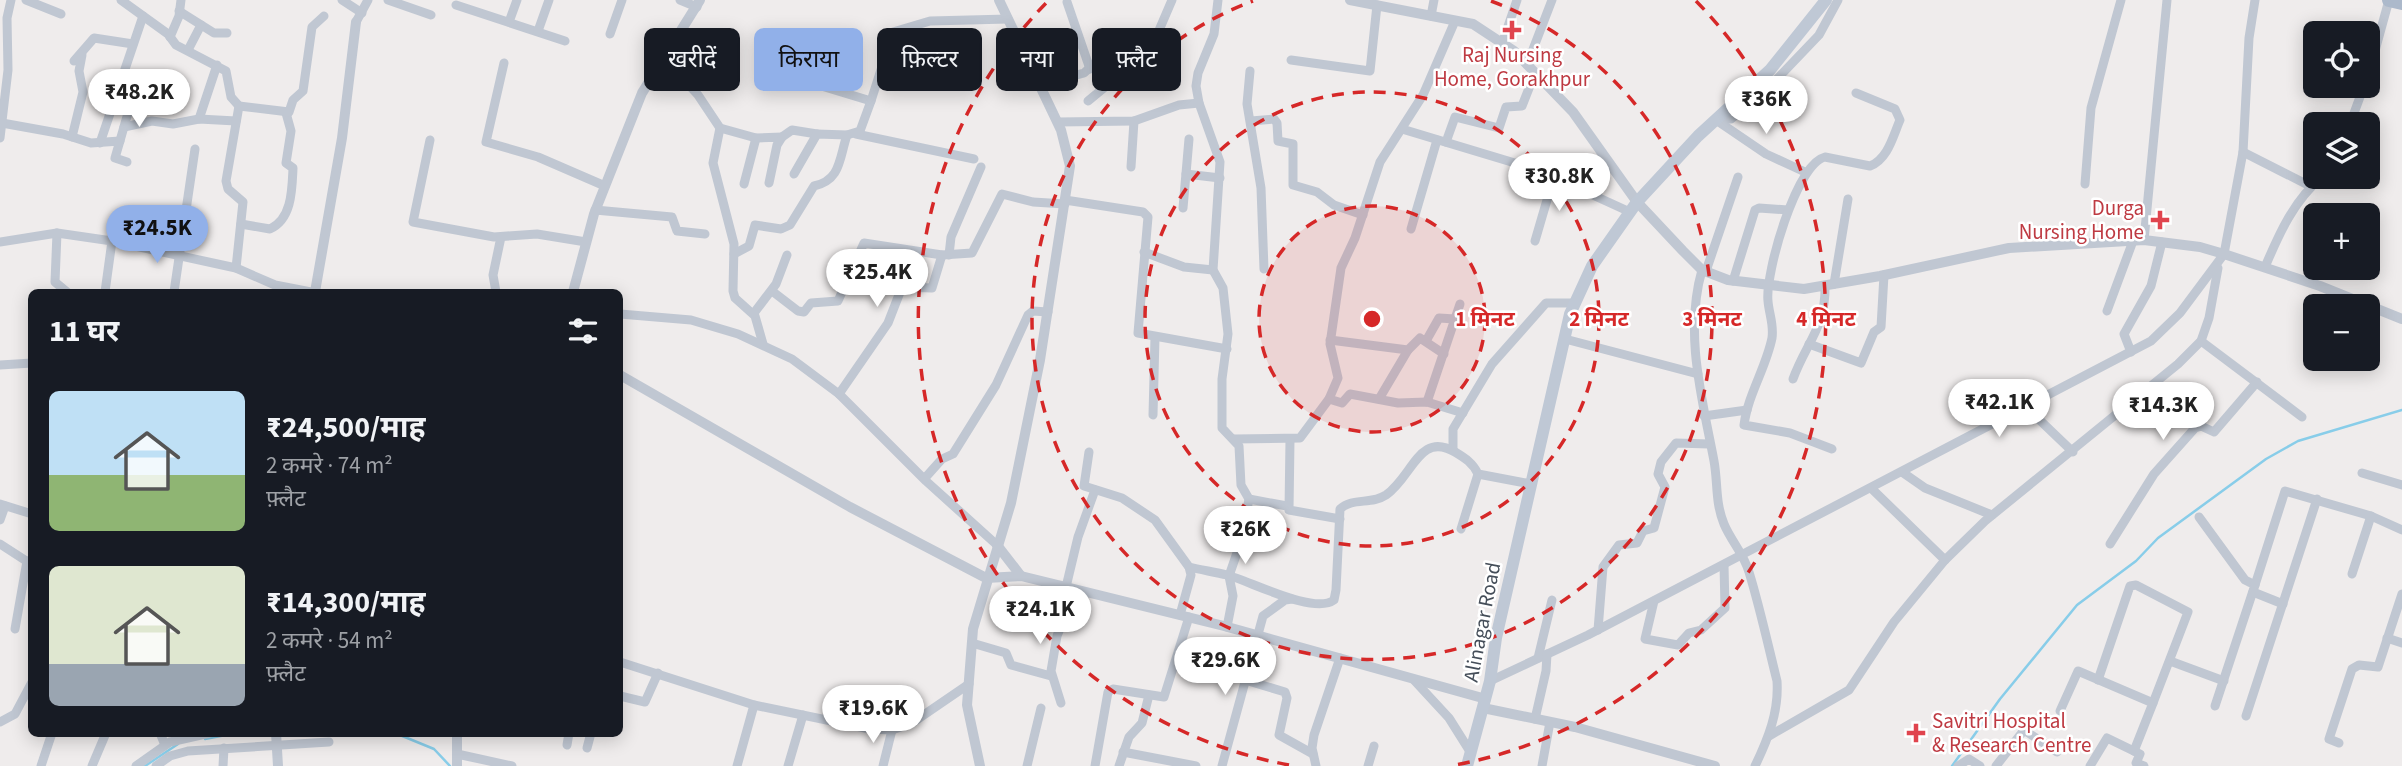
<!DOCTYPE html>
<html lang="hi">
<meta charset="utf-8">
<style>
body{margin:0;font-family:"Source Sans 3","Noto Sans Devanagari",sans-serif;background:#242831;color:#f1f3f6;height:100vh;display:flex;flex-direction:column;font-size:26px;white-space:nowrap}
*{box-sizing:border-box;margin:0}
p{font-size:23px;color:#9ea1a6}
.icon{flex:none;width:38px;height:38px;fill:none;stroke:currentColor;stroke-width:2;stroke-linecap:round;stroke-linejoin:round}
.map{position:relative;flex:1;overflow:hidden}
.panel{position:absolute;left:28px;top:289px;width:595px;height:448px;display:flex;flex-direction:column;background:#171b24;border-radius:10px;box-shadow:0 4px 18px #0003}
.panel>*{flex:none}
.banner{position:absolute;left:644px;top:28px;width:665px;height:63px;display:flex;gap:14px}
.tools{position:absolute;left:2303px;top:21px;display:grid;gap:14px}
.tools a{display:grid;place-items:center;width:77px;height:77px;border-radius:10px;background:#171b24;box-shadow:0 4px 18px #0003;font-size:35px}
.price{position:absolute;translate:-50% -60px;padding:0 16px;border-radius:24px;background:#fff;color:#222;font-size:23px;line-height:46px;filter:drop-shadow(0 2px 4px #0008)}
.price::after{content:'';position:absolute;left:50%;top:42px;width:21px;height:16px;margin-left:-10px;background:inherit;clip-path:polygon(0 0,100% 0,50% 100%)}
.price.on{background:#91b0e9;color:#111}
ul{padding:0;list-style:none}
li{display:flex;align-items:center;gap:21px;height:175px;padding:0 21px}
li span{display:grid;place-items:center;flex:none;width:196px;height:140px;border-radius:10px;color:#555}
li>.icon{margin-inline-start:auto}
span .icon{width:84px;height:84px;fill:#fffc;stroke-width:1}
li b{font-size:30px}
h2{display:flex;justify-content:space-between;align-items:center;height:84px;padding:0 21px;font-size:30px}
.chip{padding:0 24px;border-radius:10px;background:#171b24;box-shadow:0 4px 18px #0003;font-size:24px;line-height:63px}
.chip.on{background:#91b0e9;color:#111}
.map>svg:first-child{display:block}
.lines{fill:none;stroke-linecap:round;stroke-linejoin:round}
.stream{stroke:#88cde9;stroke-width:2.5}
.minor{stroke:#c0c7d2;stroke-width:9}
.tertiary{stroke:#c0c7d2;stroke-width:10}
.secondary{stroke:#bfc8d5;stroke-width:12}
.primary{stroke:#acb9cb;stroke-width:14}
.ring{fill:none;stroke:#d62828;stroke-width:3.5;stroke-dasharray:12 9}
.health-dot{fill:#e0444e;stroke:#fff;stroke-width:2.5}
.labels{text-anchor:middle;stroke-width:5;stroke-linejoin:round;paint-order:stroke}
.health-label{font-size:21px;fill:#be3a42;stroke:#fff}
.street-label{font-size:21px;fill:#454e59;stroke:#fff}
.centre{fill:#d62828;stroke:#fff;stroke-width:3.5}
.ring-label{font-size:21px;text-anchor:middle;font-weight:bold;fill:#d62828;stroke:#fff;stroke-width:5;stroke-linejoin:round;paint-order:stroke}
</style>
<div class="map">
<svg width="2402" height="766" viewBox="0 0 2402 766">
<rect width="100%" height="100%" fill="#efecec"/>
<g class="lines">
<g class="stream">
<path d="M395,733l39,16 16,17"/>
<path d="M205,739l31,-6"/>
<path d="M145,766l33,-22"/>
<path d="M1952,766l48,-67 77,-94 59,-44 22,-23 108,-79 32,-18 104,-31"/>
</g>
<g class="minor">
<path d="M26,0l35,14"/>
<path d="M121,0l47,34 8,11 50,26 5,26 8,9"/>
<path d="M342,0l20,13"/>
<path d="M388,0l43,15"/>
<path d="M680,0l17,7"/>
<path d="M1218,0l-4,34 -16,39 -2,13 3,17 21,59 -7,108 10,18 5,46 -6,45v49l17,18 2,39 8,14 -8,42 -12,35 4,20 -6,31"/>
<path d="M1067,2l23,67"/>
<path d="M456,5l109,36"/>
<path d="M179,11l35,22h13"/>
<path d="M1431,16l3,-16"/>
<path d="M356,22l12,-22"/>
<path d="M509,22l8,-22"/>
<path d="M538,31l11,-31"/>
<path d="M610,34l12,-34"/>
<path d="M170,37l9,-21 2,-16"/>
<path d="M1502,44l15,-44"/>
<path d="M188,50l13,-25"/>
<path d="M664,58l34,37 22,33 -7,35 21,81 -1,47 2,7 20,18 8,28"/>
<path d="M1291,60l79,11 7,-66"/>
<path d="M74,61l20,-23 39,6"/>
<path d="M504,63l-18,79 52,15 67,29"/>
<path d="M1527,65l25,-65"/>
<path d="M772,71l99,30 22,-69 37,-11 78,-2"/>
<path d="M1250,71l-3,33 14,84 3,81"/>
<path d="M2368,76l21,-76"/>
<path d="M1040,85l44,-12 22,-20"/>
<path d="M1088,101l63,-52 21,-49"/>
<path d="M199,119l18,-54"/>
<path d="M1716,120l15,-1 46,-40 42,-44 19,-35"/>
<path d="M1716,120l50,34 39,18"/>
<path d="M1251,121l23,-2 3,4 1,18 15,3v41l24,7 17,13 29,10"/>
<path d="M1058,122l76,-1 45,-16 20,-2"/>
<path d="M2,123l61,11 28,9 29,-2"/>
<path d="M2350,124l14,-38"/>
<path d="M124,127l28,-6 21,3 26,-5 37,2"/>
<path d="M720,128l36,10 26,-1 -5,8 -8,38"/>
<path d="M1402,129l136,41 92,42"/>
<path d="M856,134l118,25"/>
<path d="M72,137l11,-45 -4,-21 3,-16"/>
<path d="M782,137l10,-7 25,4"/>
<path d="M0,138l8,-68 -1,-52 4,-18"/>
<path d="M430,140l-17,82 81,15 43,-3 49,8"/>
<path d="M1446,142l9,-25 44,11 7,-21 16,-1 13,-33"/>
<path d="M100,143l43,-127"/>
<path d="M2243,152l67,34"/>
<path d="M127,162l-12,-4 15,-52"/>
<path d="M1131,167l3,-46"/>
<path d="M794,174l23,-40 30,1 13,-4 11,-30"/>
<path d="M1186,174l34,4"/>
<path d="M744,184l12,-46"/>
<path d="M2085,184l6,-76 30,-108"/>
<path d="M1065,200l78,12 5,5 -10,116 89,16"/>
<path d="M1183,208l6,-69"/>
<path d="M595,210l77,7 5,14 28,3"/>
<path d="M241,224l29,5c22,-10 22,-39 23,-61l-7,-5 5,-32 -5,-18"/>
<path d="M1411,229l26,-89"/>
<path d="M57,233l-2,49 12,10"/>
<path d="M2144,240l23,-240"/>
<path d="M1535,241l19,-65"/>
<path d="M0,242l57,-9 55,8 124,27 39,17 36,7"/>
<path d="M1144,252l40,15 29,3"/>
<path d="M734,254l15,-8 6,-21 26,4 9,-4 24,-39c27,-6 25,-27 33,-51"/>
<path d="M949,255l2,-18 30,-70"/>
<path d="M2265,267c14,-33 29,-67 57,-90"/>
<path d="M236,268l7,-66 -15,-13 -2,-8 13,-75 50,6 4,-12 10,-9 9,-64 12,-11"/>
<path d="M1702,270c-18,63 0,128 12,191 4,22 1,41 10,63 7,17 20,30 25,48 11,36 19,73 28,109 2,31 -9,58 -22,85"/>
<path d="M1706,271l32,-94"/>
<path d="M1733,281l22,-71 4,-2 29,2"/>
<path d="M1834,284l14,-85"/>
<path d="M772,291l26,20 6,1 7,-9 27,-2 26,-58 78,12 30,-2 30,-59 31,8 32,2"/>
<path d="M105,292l7,-51"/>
<path d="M174,292l21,-143"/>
<path d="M496,292l-3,-17 8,-38"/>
<path d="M2107,311l26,-70"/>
<path d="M754,313l22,-29 11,-29"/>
<path d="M620,314l71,6 47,14 54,25 47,35 87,87 71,64"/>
<path d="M1565,339l133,35"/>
<path d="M1330,340l78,10 12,-12 24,16"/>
<path d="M1426,341l13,-23 16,1"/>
<path d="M2201,341l101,76"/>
<path d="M1809,344l52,19 13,-31 7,-5 3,-52"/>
<path d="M2131,352l-7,-18 27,-48 11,-44"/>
<path d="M0,365l32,-2"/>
<path d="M1793,379c13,-36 33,-52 32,-93"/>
<path d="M839,394l49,-71 14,-36 30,1 10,-33"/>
<path d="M1329,399l13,4 8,-9 48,9 29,-1 36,11"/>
<path d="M1379,399l29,-49"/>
<path d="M1427,402l33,-98"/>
<path d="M2027,408l46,44"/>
<path d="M1153,415l2,-78"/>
<path d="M1704,416l43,-6"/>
<path d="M1234,439l66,-1 29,-39 9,-21 -8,-34 11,-76 14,-30 25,-76 43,-67 32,-74"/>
<path d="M1290,440l-1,70 51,9"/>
<path d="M1832,449l-42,-16 -46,-8c4,-31 22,-57 28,-87 2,-14 -3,-24 -4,-37 -3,-27 28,-137 57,-144l45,9c18,-7 23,-30 30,-46l-5,-11 -39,-16"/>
<path d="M1453,450v-21l39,-65 54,-61h29"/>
<path d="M1089,452l-5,34 38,12 33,22 34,47 2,8 -11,40"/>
<path d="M1902,472l23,16 67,27"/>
<path d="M2362,473l40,12"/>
<path d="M925,478l17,-19 11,-5 43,-69 32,-70 5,-4 15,1"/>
<path d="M1871,488l74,72"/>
<path d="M1249,499l38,7"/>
<path d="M0,504l32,10"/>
<path d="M2199,517l46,63 10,5 -40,121"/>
<path d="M0,520l5,-14"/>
<path d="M1461,529l17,-55"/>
<path d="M0,544l31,20"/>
<path d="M2110,544l44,-70 41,-46 6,-2 13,6 43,-50"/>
<path d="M1189,567c12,3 26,5 38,8 23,6 87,40 107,25l2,-10 4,-81c13,-12 31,-4 46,-14 27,-19 33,-64 69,-43 10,6 18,11 23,22l53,10"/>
<path d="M2352,574l19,-58"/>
<path d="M2255,585l30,-94 86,25 31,14"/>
<path d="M1066,587l12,-50 17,-47"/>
<path d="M2253,592l30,12"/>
<path d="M1654,601l-9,38 33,6 11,-12 12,-3 24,-22 -1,-43"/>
<path d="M15,629l12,-68"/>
<path d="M1598,630l5,-63 16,-22 18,-2 6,-12 11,-3 11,-41 -7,-13 3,-12 15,-19 33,1"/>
<path d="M2387,638l15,5"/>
<path d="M972,643l34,10 5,12 40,11"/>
<path d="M1538,658l14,-58"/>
<path d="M2170,661l54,20"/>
<path d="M620,662l134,43 116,24 22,1 20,-7 57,-39"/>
<path d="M1413,679l36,39 22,35"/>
<path d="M1245,680l40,12 2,6 -8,37 34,19"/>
<path d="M2098,680l32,-94 6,-1 52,27 -35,91"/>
<path d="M1490,681l98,-46 563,-294 29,-28 44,-59 19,-102 6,-114 6,-38"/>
<path d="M620,696l25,6 13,-29"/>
<path d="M1061,703l-10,-32 6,-35 18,-46"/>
<path d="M2060,711l18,-40 75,32 -19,48"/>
<path d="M2246,716l71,-217"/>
<path d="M1535,719l11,-48 1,-17"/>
<path d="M0,722l15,-8 17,-32"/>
<path d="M160,733l5,12"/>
<path d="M1769,736l80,-46 45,-68 51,-62 40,-39 193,-157 23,-23 8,-23 9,-50"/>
<path d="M2339,743l-10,-4 23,-70 7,-4 19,2 24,-73"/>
<path d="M567,745l2,-12"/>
<path d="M587,748l4,-15"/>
<path d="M1123,752l73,14"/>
<path d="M457,754l55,12"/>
<path d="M41,766l11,-33"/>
<path d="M92,766l14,-33"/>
<path d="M136,766l34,-24 40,-9"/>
<path d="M156,766l14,-10 18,-5 141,-9"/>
<path d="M223,766l1,-18"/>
<path d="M737,766l17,-61"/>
<path d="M788,766l15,-51"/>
<path d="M883,766l9,-36"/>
<path d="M1027,766l14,-58"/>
<path d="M1095,766l13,-74 5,-3 51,8 25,-80"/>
<path d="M1119,766l10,-29 13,-14 7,-28"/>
<path d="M1222,766l41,-150 22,-16 7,-1"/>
<path d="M1316,766l-4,-18 2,-13 26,-77"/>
<path d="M1368,766l6,-20"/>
<path d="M1542,766l8,-44"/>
<path d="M1958,766l11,-7 11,7"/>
<path d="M1996,766l28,-36 33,22"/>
<path d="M2090,766l17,-28 33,16 -4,9 8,3"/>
</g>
<g class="tertiary">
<path d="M1350,0l123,24 41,27 59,61 64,90 46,49 19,19 26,10 76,9 76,-13 129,-28 135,-8 56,7 24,7 96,32 82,33"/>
<path d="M315,292l27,-154 14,-116"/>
<path d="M573,292l21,-78 48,-121 58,-93"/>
<path d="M620,375l230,132 136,71 35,-2 45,11 158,39 262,73"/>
<path d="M997,545l24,31"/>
<path d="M1483,708l92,19 140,39"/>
<path d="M276,733l2,33"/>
<path d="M457,733v33"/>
<path d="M980,766l-13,-61 6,-76 38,-126 29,-143 30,-194 -9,-36 -62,-130"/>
</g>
<path class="secondary" d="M1467,766l23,-85 6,-43 74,-324 22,-48 45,-64 61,-66 72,-66 56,-70"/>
<path class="primary" d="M2389,0l13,3"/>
</g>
<circle cx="1372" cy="319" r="113" fill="#d62828" fill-opacity=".12"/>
<g class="ring">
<circle cx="1372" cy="319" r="113"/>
<circle cx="1372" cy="319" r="227"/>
<path d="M1491 1A340 340 0 1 1 1253 1"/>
<path d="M1289 765A454 454 0 0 1 1048 1M1696 1A454 454 0 0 1 1455 765"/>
</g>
<g class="health-dot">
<path d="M1508.5 19.5h7v7h7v7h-7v7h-7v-7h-7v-7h7z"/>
<path d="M2156.5 209.5h7v7h7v7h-7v7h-7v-7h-7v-7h7z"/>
<path d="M1912.5 722.5h7v7h7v7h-7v7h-7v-7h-7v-7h7z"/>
</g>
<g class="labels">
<g class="health-label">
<text x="1512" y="62">Raj Nursing<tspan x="1512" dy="24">Home, Gorakhpur</tspan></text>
<text x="2144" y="215" text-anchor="end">Durga<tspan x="2144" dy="24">Nursing Home</tspan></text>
<text x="1932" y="728" text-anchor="start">Savitri Hospital<tspan x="1932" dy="24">&amp; Research Centre</tspan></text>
</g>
<g class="street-label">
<text transform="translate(1482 622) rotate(-79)" y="7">Alinagar Road</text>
</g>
</g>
<circle cx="1372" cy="319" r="10" class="centre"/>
<g class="ring-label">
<text x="1485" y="326">1 मिनट</text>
<text x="1599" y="326">2 मिनट</text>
<text x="1712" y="326">3 मिनट</text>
<text x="1826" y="326">4 मिनट</text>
</g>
</svg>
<div class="tools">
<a><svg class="icon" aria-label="locate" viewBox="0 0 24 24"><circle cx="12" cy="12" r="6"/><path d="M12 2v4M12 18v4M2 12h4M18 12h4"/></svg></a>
<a><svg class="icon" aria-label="layers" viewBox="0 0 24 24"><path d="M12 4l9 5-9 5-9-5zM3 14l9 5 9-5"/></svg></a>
<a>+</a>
<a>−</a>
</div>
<b class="price" style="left:139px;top:129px">₹48.2K</b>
<b class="price" style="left:1766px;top:136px">₹36K</b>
<b class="price" style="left:1559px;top:213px">₹30.8K</b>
<b class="price on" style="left:157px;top:265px">₹24.5K</b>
<b class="price" style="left:877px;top:309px">₹25.4K</b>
<b class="price" style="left:1999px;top:439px">₹42.1K</b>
<b class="price" style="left:2163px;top:442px">₹14.3K</b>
<b class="price" style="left:1245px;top:566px">₹26K</b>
<b class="price" style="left:1040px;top:646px">₹24.1K</b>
<b class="price" style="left:1225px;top:697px">₹29.6K</b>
<b class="price" style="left:873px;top:745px">₹19.6K</b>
<div class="banner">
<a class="chip">खरीदें</a>
<a class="chip on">किराया</a>
<a class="chip">फ़िल्टर</a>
<a class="chip">नया</a>
<a class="chip">फ़्लैट</a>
</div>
<section class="panel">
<h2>11 घर<svg class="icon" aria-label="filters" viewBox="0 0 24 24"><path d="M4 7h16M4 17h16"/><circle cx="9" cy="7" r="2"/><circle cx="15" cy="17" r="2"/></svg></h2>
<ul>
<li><span style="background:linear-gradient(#bfe0f5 60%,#8fb573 0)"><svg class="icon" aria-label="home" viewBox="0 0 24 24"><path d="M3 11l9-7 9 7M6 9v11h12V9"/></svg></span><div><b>₹24,500/माह</b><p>2 कमरे · 74 m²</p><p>फ़्लैट</p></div></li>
<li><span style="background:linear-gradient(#dfe7d0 70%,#9aa5b1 0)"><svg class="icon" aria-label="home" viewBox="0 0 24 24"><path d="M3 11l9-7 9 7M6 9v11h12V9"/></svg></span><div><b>₹14,300/माह</b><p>2 कमरे · 54 m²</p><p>फ़्लैट</p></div></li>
</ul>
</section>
</div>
